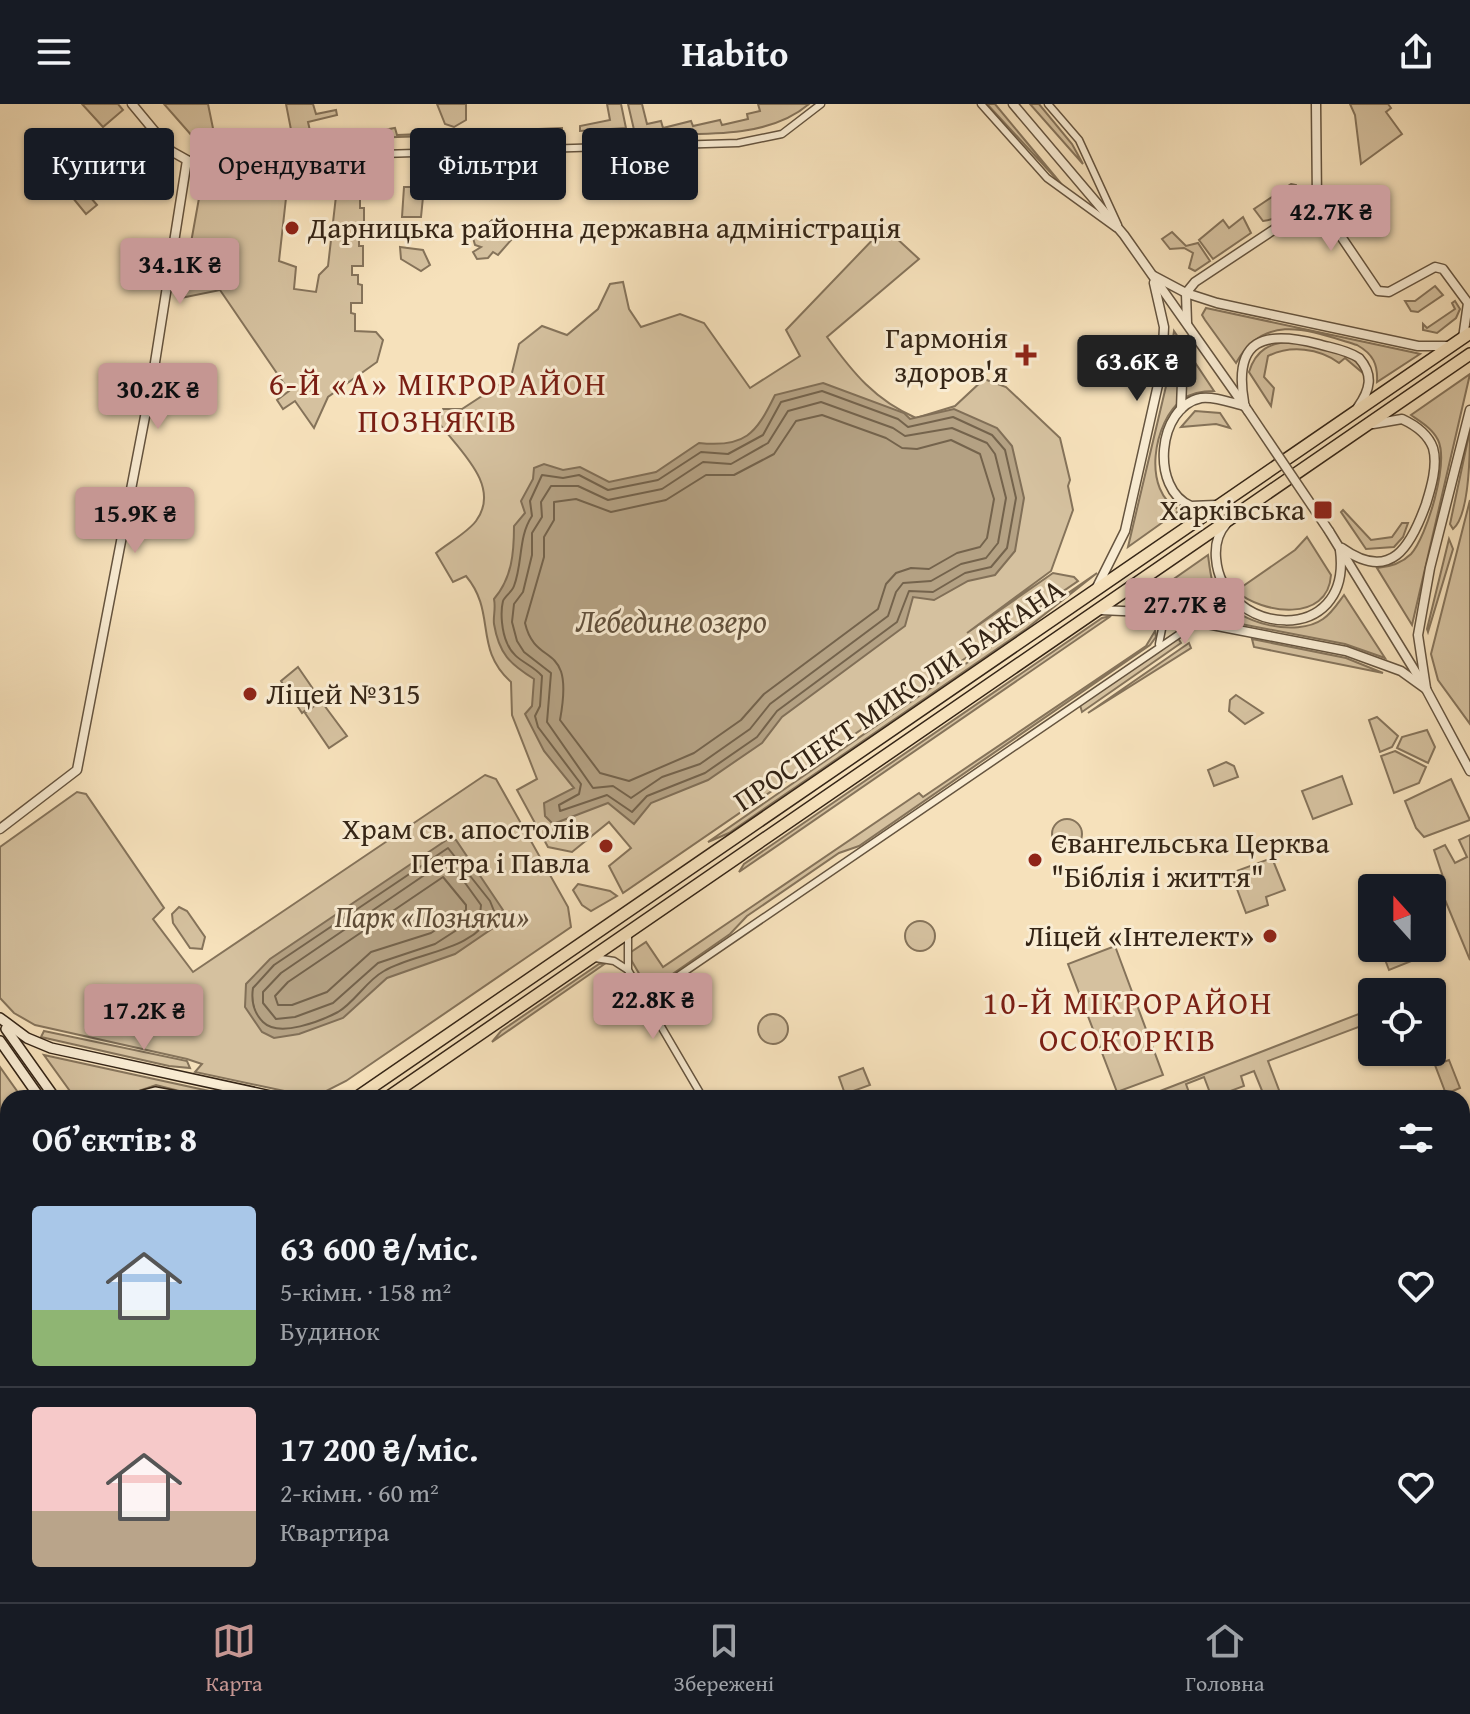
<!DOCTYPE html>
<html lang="uk">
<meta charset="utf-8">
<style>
body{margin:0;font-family:"Gentium Book Plus",serif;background:#20242c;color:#f1f3f6;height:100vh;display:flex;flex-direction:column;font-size:30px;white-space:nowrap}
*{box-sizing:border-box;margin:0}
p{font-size:26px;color:#9ea1a6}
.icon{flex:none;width:44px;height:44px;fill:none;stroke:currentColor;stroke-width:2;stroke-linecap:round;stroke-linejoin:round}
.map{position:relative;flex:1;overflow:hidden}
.panel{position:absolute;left:0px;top:986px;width:1470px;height:512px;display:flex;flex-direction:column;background:#171b24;border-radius:24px 24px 0 0;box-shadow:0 2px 6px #0004}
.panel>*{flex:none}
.guide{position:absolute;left:24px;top:24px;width:800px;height:72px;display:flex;gap:16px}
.needle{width:52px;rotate:339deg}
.tools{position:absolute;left:1358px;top:770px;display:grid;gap:16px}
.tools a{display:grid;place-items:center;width:88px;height:88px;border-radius:8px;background:#171b24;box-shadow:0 2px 6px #0004;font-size:40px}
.price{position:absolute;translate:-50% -68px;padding:0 18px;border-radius:8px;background:#c59692;color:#111;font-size:26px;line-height:52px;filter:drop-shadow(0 2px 4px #0008)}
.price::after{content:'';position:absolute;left:50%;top:48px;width:24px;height:18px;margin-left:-12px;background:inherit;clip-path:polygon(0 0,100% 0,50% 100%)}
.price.current{background:#222;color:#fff}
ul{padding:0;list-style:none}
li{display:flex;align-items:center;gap:24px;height:200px;padding:0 32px}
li+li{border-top:2px solid #363941}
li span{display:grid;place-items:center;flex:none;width:224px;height:160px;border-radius:8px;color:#555}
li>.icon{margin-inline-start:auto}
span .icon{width:96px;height:96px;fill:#fffc;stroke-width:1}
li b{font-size:34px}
h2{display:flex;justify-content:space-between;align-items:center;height:96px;padding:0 32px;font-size:34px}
.tag{padding:0 28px;border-radius:8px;background:#171b24;box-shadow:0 2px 6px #0004;font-size:28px;line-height:72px}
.tag.current{background:#c59692;color:#111}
header{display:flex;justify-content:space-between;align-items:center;height:104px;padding:0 32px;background:#171b24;font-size:36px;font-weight:700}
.menu{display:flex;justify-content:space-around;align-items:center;height:112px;border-top:2px solid #363941;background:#171b24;font-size:22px;color:#9ea1a6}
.menu a{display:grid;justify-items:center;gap:4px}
.menu .current{color:#c59692}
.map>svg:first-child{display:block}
.green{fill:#d5c19f;stroke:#85735a;stroke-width:2}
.water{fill:#b4a183;stroke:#816f57;stroke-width:2}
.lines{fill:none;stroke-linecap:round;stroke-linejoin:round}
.shore{stroke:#74634c;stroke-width:2}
.minor-casing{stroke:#65543f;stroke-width:9}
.tertiary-casing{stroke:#65543f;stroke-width:11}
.secondary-casing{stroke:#352516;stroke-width:12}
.trunk-casing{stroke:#352516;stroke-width:14}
.minor{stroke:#f9ecd3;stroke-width:6}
.tertiary{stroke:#f9ecd3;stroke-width:8}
.secondary{stroke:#f9ecd3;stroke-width:9}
.trunk{stroke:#f6e1bb;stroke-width:11}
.tertiary-bridge-casing{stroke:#65543f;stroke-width:11;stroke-linecap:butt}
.tertiary-bridge{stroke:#f9ecd3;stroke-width:8}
.poi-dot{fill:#8f2418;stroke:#f9ecd3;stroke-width:3}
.labels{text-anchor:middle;stroke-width:6;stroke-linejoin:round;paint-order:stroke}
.poi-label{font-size:30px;fill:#352516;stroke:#f9ecd3;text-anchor:end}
.street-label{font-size:30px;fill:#352516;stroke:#f9ecd3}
.park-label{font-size:30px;font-style:italic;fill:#5d4c38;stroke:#f9ecd3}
.neighbourhood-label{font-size:32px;letter-spacing:2px;fill:#7a1f14;stroke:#f9ecd3}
.water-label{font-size:32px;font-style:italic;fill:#61503c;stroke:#f9ecd3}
</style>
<header><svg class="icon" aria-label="menu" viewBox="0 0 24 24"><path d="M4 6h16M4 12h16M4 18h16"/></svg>Habito<svg class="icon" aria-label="share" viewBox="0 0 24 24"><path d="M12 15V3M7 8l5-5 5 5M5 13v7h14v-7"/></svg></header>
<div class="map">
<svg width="1470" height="1498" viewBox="0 0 1470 1498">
<rect width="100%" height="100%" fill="#f6e1bb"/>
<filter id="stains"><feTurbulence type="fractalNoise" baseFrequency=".0025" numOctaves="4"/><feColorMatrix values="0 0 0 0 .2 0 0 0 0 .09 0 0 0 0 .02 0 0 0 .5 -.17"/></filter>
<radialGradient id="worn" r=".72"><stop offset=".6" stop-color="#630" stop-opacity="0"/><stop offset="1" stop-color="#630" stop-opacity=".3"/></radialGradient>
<g class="green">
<path d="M82,0h36l5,6 -20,17z"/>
<path d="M164,0h44l8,39 -23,-6z"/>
<path d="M286,0h27l3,10 20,-4 1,5 -29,7 3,13 20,-2 2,4 15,2 -55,1z"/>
<path d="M437,0h29v16l-12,7 -9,-3z"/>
<path d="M607,0h14l5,24 -46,3v-5l30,-6z"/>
<path d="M628,0h14l5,20 14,-3 2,7 28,-7 2,5 27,-6 2,5 26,-6 -1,-5 13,-3 -2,-7h51c-44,38 -119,29 -174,30z"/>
<path d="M987,0h8l68,82z"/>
<path d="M1030,0h9l33,40 11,20z"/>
<path d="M1350,0h38l3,4 -5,4 16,22 -41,30 -6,-49z"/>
<path d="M395,24l2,7 165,-7v4l-195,6 -1,-5z"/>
<path d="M390,64l-1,19 -33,1v10l4,1v9h4v19l-10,1v9h5v9h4v20h-11v9h6v9l4,1v18h-11v10l4,1v17l21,1 7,8 -6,22 -49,35 -14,31 -19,-27 -12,8 -6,-9 12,-9 -69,-101 -39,8 22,-122 4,-3 77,-2 2,27 -7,63 17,6 -2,22 22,3 3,-17 9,-9 11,-96z"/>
<path d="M72,72l25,29 -11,9 -18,-22 3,-3 -5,-8z"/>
<path d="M1291,80l5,1c0,19 -14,34 -33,36l-9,-12z"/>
<path d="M404,83h20l-3,30h-19z"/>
<path d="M1243,113l8,16 -38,26 -14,-19 24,-20 6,8z"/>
<path d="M492,116l7,1 6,14 7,4 -14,16 -5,-3 -5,6 -11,1 -4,-7 8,-5 -6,-2 -4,-14 5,-2 4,7 3,-1 1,-7z"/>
<path d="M881,120l38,35 -92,78c26,36 48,63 89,81l39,-12 29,-27 22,8 54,51 10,42 -2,6 5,24 -22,61 -84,62 86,-60 21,4 4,4 -455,312 -14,-27 22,-18 -22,-26 -37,30 -24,-5 -31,-57 20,-11 -25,-64 -1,-33c-38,-34 -14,-69 -45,-106l-13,6 -17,-29c12,-10 31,-20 40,-32 26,-35 -17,-71 -37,-98l4,-14h19l49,-32 8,-33 23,-18 25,9 31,-26 12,-25 13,-2 6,27 12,18 39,-13 24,9 46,65 50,-32 -14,-26 95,-99z"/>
<path d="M1172,128l14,14 12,-3 12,18 -15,10 -6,-3 4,-15 -9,-5 -14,1 -8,-10z"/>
<path d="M400,143l23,3 7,15 -9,6 -20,-12z"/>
<path d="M1435,182l8,9 -25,17 -7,-1 -6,-10h10z"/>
<path d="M1455,197l5,8 -4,9 -19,15 -14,-3v-6l4,4 28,-19 -3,-6z"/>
<path d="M1206,204l210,45 4,1 -43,28c1,-18 -4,-28 -20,-37 -46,-14 -92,-34 -121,18l-31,-43 -3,-5z"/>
<path d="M1174,227l40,60c-11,0 -21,1 -31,8 -30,21 -42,94 -3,111l-52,37 39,-165z"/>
<path d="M1293,237c22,6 63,7 71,33l-19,-16 -6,5c-20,-15 -49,-18 -71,-7l-4,21 10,11 -3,18 -22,-34c7,-23 21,-29 44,-31z"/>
<path d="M1470,270l-58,251 -35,-57c12,-1 25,-5 34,-14 16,-18 38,-91 27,-114 -5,-11 -17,-18 -27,-25z"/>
<path d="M1195,307l25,2 10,15 -14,-4 -35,3z"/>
<path d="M1470,326c0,22 0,85 -17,99l-3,-5z"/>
<path d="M1470,396v224l-32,-44 -7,-26z"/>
<path d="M1343,406l28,30 21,-3 10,-14h6l-5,14 -9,10 -28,2 -25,-37z"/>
<path d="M1307,433l24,38c-3,48 -69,39 -95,16l59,-41z"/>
<path d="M1449,435l4,10 -25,83 -1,-3z"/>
<path d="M1208,451c2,15 3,30 12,42 18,26 76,41 103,22 9,-6 15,-16 21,-24l41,63 -40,-14 -207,-40z"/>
<path d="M1097,469l-71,56 -297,204 -21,9z"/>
<path d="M1111,512l-372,256 5,-8 358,-246z"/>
<path d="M1155,527l1,6 -6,8 -291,201 -20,7 -92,63 -17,18 -69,48 -8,4 -9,-4 -14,-24 1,-6 15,-10 17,25 256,-174 4,4 223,-151z"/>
<path d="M1178,534l3,5 -99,69 -2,-7z"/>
<path d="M1252,535l94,19 37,15 -129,-26z"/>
<path d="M1189,539l2,5 -103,65z"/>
<path d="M298,563l22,32 -18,14 -21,-32z"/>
<path d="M1236,591l27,18 -18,11 -16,-13 1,-11z"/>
<path d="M321,597l26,35 -18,12 -24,-35z"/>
<path d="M1377,613l21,19 -6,11 -12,5 -11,-32z"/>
<path d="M1427,626l8,17 -7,16 -31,-15 5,-11z"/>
<path d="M1395,647l31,16 -7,16 -25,10 -13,-37z"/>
<path d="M1226,658l8,4 4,11 -24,9 -6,-16z"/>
<path d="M485,671l11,4 72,128 3,20 -225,154 -20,10 4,5 -41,-4 -94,-20 7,-8 -15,-5 -152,-34 -21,-12 -14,-15v-151l77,-55 9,2 78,114 -11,11 40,53z"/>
<path d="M1342,672l10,28 -39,15 -11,-28z"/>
<path d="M1451,675l19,41 -46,17 -8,-9 -11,-27z"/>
<circle cx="1067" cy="730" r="15"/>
<path d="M1470,731v125l-27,-65 -11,3v-10h-10l22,-8 -10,-30 11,-5 10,18 12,-6 -8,-17z"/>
<path d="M1272,754l13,32 -19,7 2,8 -22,8 -15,-40z"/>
<path d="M578,780l32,7 7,5 -26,15 -9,-6 -9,-15z"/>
<path d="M179,803l8,4 18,26 -3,12 -12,-1 -17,-25 -1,-9z"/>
<circle cx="920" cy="832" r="15"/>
<path d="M1115,842l48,129 -46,17 -49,-128z"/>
<path d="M1409,844l5,12 -25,10 -8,-21z"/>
<path d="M606,859l-114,79 9,-11 98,-67z"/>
<path d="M1369,906l3,12 -104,39 14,37h-17l-11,-27 -13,5 3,10 -32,12 -8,-21 -18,7 5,14h-49z"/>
<circle cx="773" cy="925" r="15"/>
<path d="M44,927l143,30 3,7 -21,-2 -128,-29z"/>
<path d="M44,951l179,39 22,4h-38l-51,-13 -38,13h-43z"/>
<path d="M1449,956l11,28 -14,6 -11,-29z"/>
<path d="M0,963l22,31h-14v76l-8,6z"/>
<path d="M863,964l7,17 -25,9 -6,-17z"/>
<path d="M1470,1224v59l-8,3v-60z"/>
<path d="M665,1490h82l-10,4 2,4h-82z"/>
</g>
<g class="water">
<path d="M823,279l81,30 6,6 44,-10 43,19 15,18 12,52 -9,53 -20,24 -27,6 -34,19 -21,-3 -8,29 -123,91 -20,26 -54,37 -57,23 -17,21 -26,-21 -55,21 -8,-8 -1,-13 30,-15 -30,-37 -19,-37 7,-8 2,-27c-24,-15 -35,-25 -40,-55 -1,-8 2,-15 0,-25 18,-21 20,-46 20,-73l11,-13 -4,-12 12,-22 1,-11 10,-4 19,6 17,-3 29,15 47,-10 43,-29c46,5 57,-9 76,-48z"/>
<path d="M448,735l8,1 47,70 -10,18 -38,26 -68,24 -44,40 -44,16 -25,4 -12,-6 -17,-25 1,-23 24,-25z"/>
</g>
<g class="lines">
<g class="shore">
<path d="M822,287l76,28 10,8 45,-10 39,18 13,15 11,48 -9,50 -16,19 -26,6 -32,19 -24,-1 -12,31 -120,89 -20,26 -52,36 -58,23 -15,16 -25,-17 -47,16 -1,-6 20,-11 2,-10 -43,-57 -3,-11 5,-10 2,-30c-11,-13 -28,-15 -35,-33 -5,-11 -7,-30 -4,-42 2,-5 9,-9 11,-15 9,-24 4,-49 18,-70l-2,-15 12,-26 21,3 16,-3 29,15 50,-10 43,-28 27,2 35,-19 18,-33z"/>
<path d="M821,298l72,26 12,8 47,-8 35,15 8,11 11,44 -8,45 -12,15 -25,6 -30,17 -28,2 -7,9 -8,24 -118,88 -20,25 -50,35 -38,13 -31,21 -18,-12 -20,2 -46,-66 4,-49 -27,-21 -7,-11 -5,-19 2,-18 9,-12 9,-37v-22l10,-16 -1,-15 10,-16h27l30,14 54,-11 41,-27 28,2 37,-21 20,-32z"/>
<path d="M822,311l64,23 16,10 15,1 34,-9 29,14 14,45 -7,39 -7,9 -23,6 -28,16 -18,-1 -15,5 -10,11 -8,25 -114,85 -23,26 -47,33 -65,28 -29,-8 -40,-53c15,-82 -24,-50 -35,-97l19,-66v-20l10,-17v-18l22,-3 35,13 55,-12 40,-25h28l40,-21 22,-33z"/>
<path d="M448,744l42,53 4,10c-21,42 -76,40 -110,60 -18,10 -29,31 -46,41 -17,9 -59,26 -75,10 -9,-9 -12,-21 -10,-34l21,-23z"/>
<path d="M445,757l5,1 31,43 -1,10 -45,29 -57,19 -45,40 -38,14 -19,2 -13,-16v-11l18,-19z"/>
<path d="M443,773l23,28v5l-35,23 -60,19 -44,40 -35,13h-14l-3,-9 13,-14z"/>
</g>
<defs>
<g id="minor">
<path d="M981,0l66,74 69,50"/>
<path d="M1048,0l31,36 39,85"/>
<path d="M187,56l551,-17 44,-9 39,-30"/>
<path d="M1151,512l11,13 -3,15"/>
<path d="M628,831v35l75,128"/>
<path d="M595,854l19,3 14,9"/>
<path d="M646,894l551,-376"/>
<path d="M1462,1156l8,2"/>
<path d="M0,1341l8,-3"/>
<path d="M1023,1490l10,8"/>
<path d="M0,1493l24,5"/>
<path d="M445,1498l2,-8"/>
</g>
<g id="tertiary">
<path d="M1013,0l111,131 124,176"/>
<path d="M1316,0l1,97 61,90 11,1 46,-25 8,2 25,34 -5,35"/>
<path d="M1154,172l32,17 31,10 201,43h32"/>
<path d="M1187,219l-1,-30 9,-11 122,-81"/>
<path d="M1158,278l10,-6 14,6 -1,27"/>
<path d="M1244,298c-11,-63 20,-72 74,-58 14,4 29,6 41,14 15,17 11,32 -1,49"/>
<path d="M1216,401l-25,1c-41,-17 -34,-99 10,-108 13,-2 31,5 44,8"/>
<path d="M1226,420c-9,10 -11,21 -10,34 6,79 137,90 124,-8"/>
<path d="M1329,427l97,158 44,82"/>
<path d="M1342,444c49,35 69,-2 84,-44 5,-16 12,-39 7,-56 -5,-14 -18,-23 -31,-29l-29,5"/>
<path d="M1096,485l29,-58 37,-164 2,-40 -10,-44"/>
<path d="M1100,506l45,2 201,39 55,20 25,18"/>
<path d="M1426,584l-8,-53 12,-67 40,-158"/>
<path d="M0,725l77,-59 76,-395 34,-215 -16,-9 -39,-47"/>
<path d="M0,1316l8,1"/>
<path d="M329,1490l6,8"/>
<path d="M396,1490l4,8"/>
</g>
<g id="secondary">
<path d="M0,914l27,20 24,10 229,50"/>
<path d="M6,925l49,69"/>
<path d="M0,937l40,57"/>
<path d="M132,994l23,-6 32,6"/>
<path d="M0,1086l8,-7"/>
<path d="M0,1203l8,2"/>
</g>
<g id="trunk">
<path d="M356,994l1114,-765"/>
<path d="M387,994l1083,-744"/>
<path d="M0,1216l8,-5"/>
<path d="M0,1239l8,-5"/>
<path d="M0,1261l8,-6"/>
<path d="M0,1277l8,-5"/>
</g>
</defs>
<use href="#minor" class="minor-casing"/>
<use href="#tertiary" class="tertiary-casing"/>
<use href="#secondary" class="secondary-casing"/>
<use href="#trunk" class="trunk-casing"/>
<use href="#minor" class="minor"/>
<use href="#tertiary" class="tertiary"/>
<use href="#secondary" class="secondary"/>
<use href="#trunk" class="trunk"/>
<defs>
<path id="tertiary-bridge" d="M1248,307l81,120"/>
</defs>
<use href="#tertiary-bridge" class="tertiary-bridge-casing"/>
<use href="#tertiary-bridge" class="tertiary-bridge"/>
</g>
<g class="poi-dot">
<circle cx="292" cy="124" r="8"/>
<path d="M1022 239h8v8h8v8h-8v8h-8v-8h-8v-8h8z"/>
<rect x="1313" y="396" width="20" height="20" rx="4"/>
<circle cx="250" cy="590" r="8"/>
<circle cx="606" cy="742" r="8"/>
<circle cx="1035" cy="756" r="8"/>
<circle cx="1270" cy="832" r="8"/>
</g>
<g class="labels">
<g class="poi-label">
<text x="308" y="134" text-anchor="start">Дарницька районна державна адміністрація</text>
<text x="1008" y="244">Гармонія<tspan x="1008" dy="34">здоров'я</tspan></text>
<text x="1305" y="416">Харківська</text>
<text x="266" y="600" text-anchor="start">Ліцей №315</text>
<text x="590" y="735">Храм св. апостолів<tspan x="590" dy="34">Петра і Павла</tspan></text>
<text x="1051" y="749" text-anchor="start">Євангельська Церква<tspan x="1051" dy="34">"Біблія і життя"</tspan></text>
<text x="1254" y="842">Ліцей «Інтелект»</text>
</g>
<g class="street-label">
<text transform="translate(899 591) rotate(-34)" y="10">ПРОСПЕКТ МИКОЛИ БАЖАНА</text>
</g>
<g class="park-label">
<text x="432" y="823">Парк «Позняки»</text>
</g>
<g class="neighbourhood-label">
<text x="438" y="291">6-Й «А» МІКРОРАЙОН<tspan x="438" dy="37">ПОЗНЯКІВ</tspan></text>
<text x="1128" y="910">10-Й МІКРОРАЙОН<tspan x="1128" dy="37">ОСОКОРКІВ</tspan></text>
</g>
<g class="water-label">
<text x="671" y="528">Лебедине озеро</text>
</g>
</g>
<rect width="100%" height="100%" filter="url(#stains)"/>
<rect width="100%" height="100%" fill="url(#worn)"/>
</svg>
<div class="tools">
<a><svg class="needle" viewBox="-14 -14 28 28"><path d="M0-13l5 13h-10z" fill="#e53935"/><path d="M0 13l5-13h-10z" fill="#9ea1a6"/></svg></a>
<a><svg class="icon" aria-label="locate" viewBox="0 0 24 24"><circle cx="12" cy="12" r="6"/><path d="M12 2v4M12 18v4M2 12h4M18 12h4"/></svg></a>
</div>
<b class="price" style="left:1331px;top:149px">42.7K ₴</b>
<b class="price" style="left:180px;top:202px">34.1K ₴</b>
<b class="price current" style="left:1137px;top:299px">63.6K ₴</b>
<b class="price" style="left:158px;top:327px">30.2K ₴</b>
<b class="price" style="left:135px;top:451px">15.9K ₴</b>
<b class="price" style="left:1185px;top:542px">27.7K ₴</b>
<b class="price" style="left:653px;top:937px">22.8K ₴</b>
<b class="price" style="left:144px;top:948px">17.2K ₴</b>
<div class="guide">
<a class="tag">Купити</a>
<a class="tag current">Орендувати</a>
<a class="tag">Фільтри</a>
<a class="tag">Нове</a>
</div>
<section class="panel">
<h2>Об’єктів: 8<svg class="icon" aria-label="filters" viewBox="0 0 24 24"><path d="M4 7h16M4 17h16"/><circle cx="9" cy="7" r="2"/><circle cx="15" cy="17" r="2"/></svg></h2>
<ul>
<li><span style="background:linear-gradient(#a9c7e8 65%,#8fb573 0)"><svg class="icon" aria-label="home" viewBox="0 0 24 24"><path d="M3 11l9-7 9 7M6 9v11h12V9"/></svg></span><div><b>63 600 ₴/міс.</b><p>5-кімн. · 158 m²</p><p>Будинок</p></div><svg class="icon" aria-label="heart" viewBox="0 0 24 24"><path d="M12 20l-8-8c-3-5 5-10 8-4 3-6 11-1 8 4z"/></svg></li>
<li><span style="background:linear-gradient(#f6c9c9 65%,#b9a48a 0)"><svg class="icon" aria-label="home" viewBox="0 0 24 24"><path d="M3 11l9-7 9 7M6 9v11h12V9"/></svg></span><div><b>17 200 ₴/міс.</b><p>2-кімн. · 60 m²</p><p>Квартира</p></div><svg class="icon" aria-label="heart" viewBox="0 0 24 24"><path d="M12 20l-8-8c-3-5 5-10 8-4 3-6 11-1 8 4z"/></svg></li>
</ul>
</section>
</div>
<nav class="menu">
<a class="current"><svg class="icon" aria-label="map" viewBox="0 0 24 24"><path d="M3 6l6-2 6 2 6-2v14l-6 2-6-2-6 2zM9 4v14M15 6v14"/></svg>Карта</a>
<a><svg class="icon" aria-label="saved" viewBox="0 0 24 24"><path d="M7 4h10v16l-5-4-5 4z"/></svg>Збережені</a>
<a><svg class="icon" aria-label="home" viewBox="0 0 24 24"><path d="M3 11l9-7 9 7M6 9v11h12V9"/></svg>Головна</a>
</nav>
